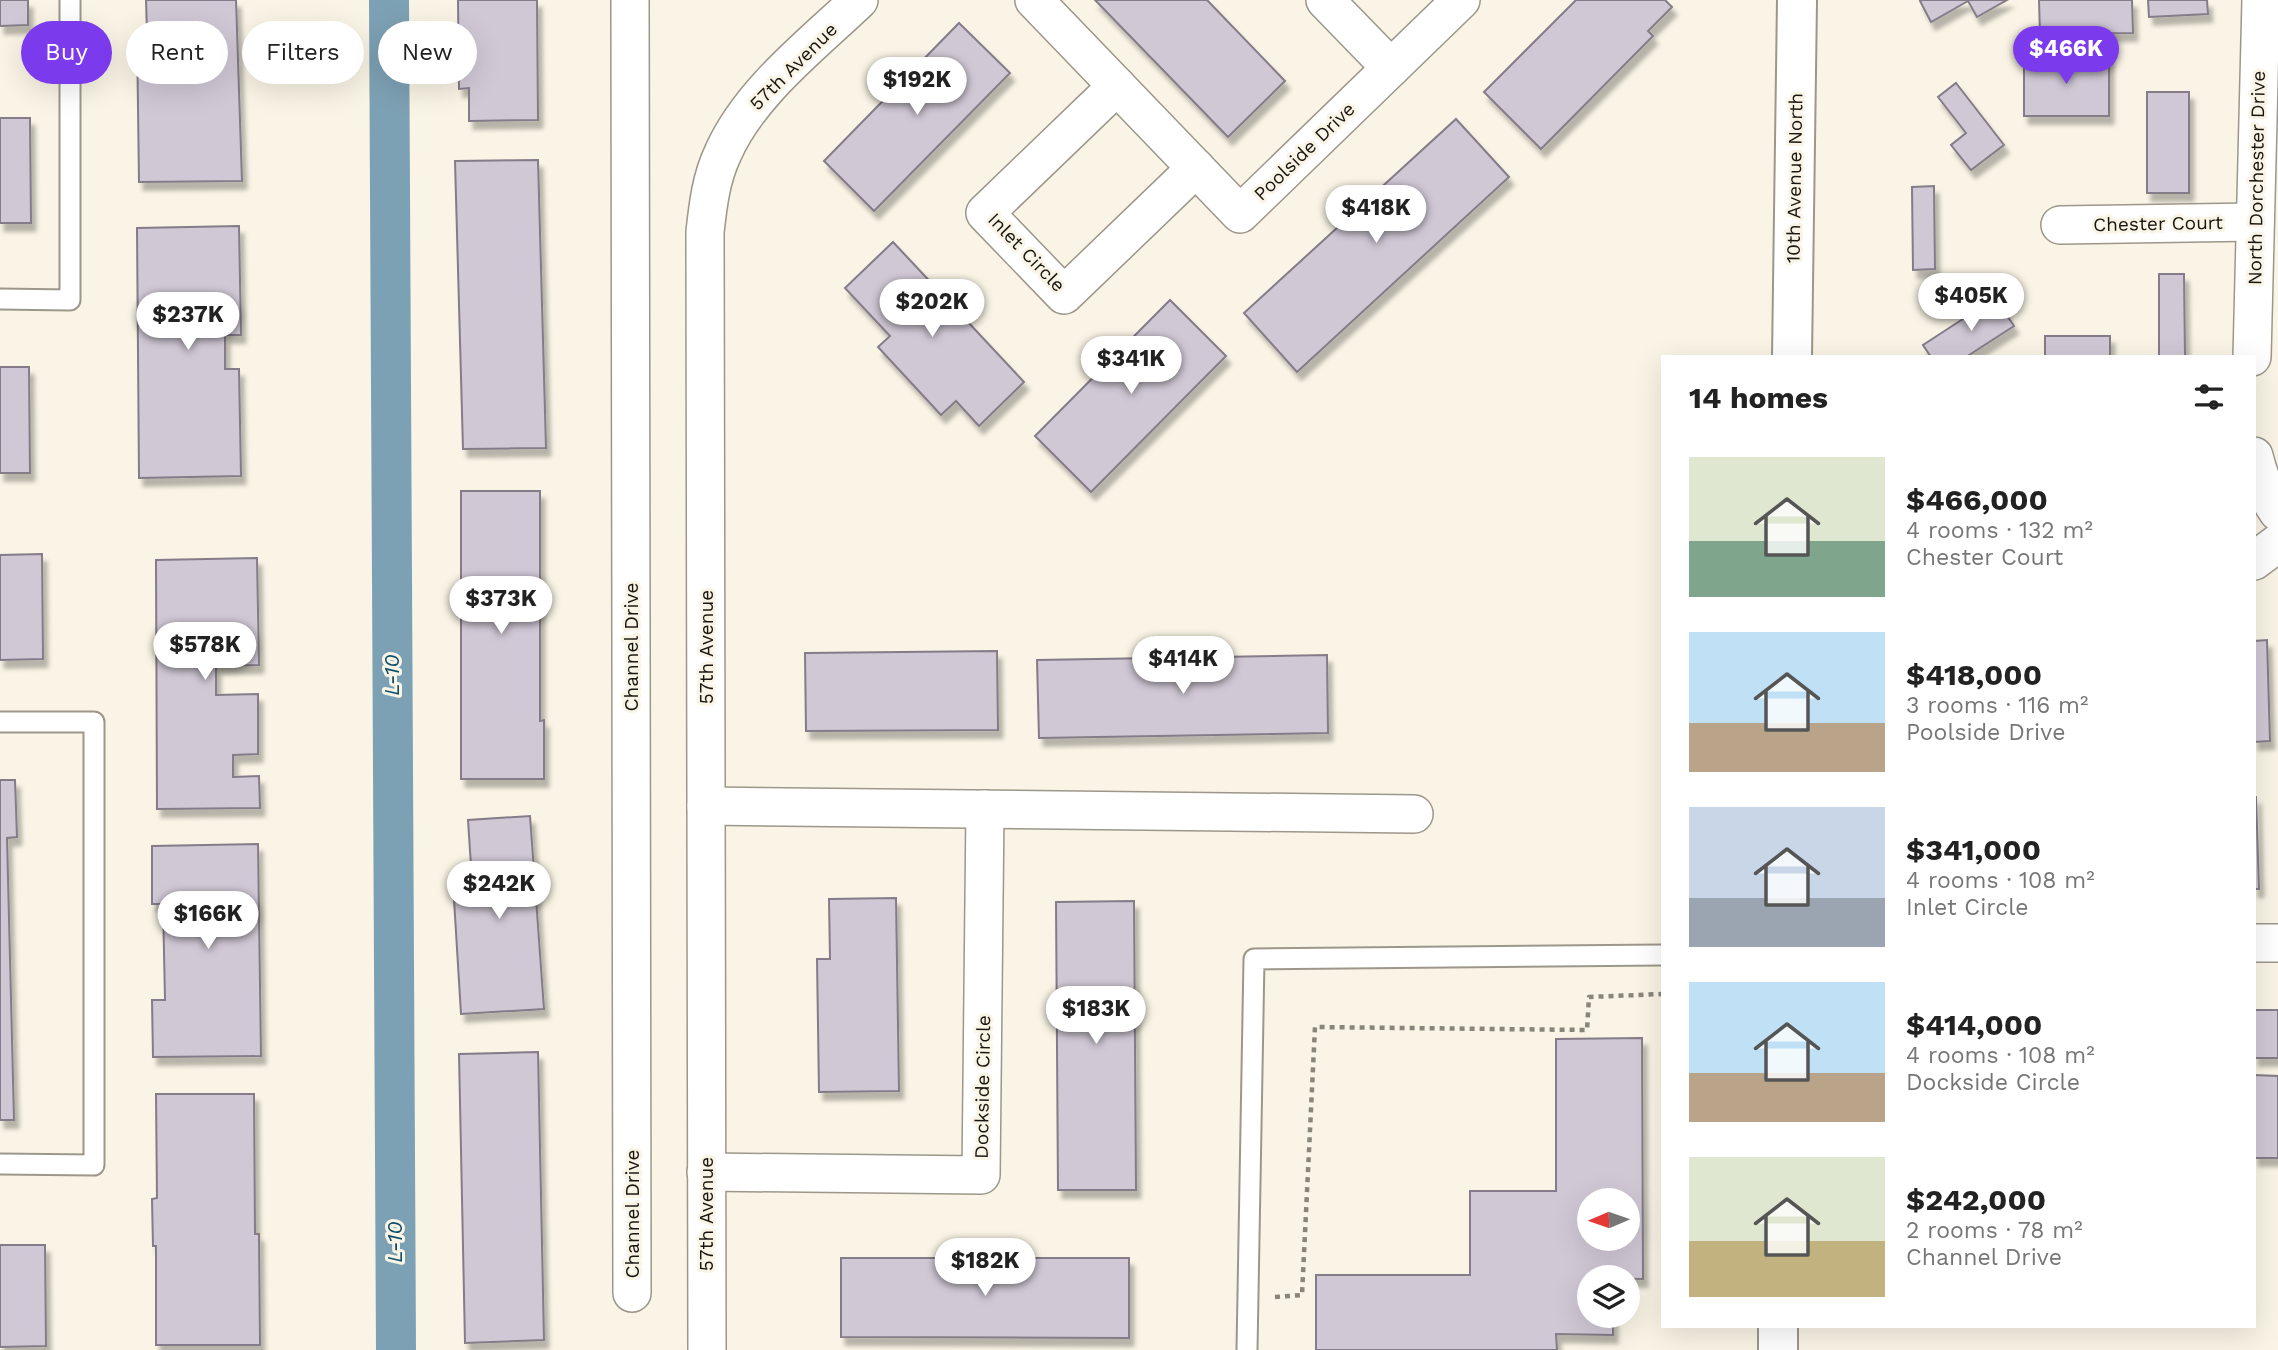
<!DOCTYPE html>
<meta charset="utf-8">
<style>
body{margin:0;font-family:"Work Sans",sans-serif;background:#f6f6f6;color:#222;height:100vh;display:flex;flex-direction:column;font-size:26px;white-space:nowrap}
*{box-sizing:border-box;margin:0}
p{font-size:23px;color:#767676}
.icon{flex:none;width:38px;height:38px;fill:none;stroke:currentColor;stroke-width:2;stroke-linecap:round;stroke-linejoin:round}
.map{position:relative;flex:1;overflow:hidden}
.side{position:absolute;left:1661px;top:355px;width:595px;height:973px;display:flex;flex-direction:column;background:#fff;border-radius:0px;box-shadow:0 7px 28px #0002}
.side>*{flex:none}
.top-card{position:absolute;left:21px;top:21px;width:665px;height:63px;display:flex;gap:14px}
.needle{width:46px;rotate:268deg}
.buttons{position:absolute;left:1577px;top:1188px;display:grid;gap:14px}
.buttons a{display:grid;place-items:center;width:63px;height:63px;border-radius:50%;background:#fff;box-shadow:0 7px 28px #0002;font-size:35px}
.price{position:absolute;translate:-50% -60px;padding:0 16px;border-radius:24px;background:#fff;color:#222;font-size:23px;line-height:46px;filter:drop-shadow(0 2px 4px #0008)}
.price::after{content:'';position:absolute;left:50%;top:42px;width:21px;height:16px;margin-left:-10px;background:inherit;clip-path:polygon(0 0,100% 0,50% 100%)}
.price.current{background:#7c3aed;color:#fff}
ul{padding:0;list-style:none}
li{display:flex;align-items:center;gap:21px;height:175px;padding:0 28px}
li span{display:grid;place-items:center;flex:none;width:196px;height:140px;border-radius:0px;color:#555}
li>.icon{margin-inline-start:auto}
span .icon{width:84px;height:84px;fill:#fffc;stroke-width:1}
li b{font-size:30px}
h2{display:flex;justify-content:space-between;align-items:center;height:84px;padding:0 28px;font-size:30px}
.tag{padding:0 24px;border-radius:32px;background:#fff;box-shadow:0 7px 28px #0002;font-size:24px;line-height:63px}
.tag.current{background:#7c3aed;color:#fff}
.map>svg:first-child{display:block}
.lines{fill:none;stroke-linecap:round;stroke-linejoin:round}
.canal{stroke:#7da1b4;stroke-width:40}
.building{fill:#d0c8d5;stroke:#847c88;stroke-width:2;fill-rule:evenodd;filter:url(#shadow)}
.lane-casing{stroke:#9c978a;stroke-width:23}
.street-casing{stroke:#9c978a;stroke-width:40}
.secondary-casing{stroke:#9c978a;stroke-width:42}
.path{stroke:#88857b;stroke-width:4.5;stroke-dasharray:5 5;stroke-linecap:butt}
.lane{stroke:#fff;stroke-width:19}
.street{stroke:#fff;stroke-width:37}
.secondary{stroke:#fff;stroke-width:38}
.labels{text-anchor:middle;stroke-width:6;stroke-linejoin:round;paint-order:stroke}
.street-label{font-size:19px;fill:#181611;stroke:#f9f4e5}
.water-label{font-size:21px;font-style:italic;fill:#0c4f6c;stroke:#f9f4e5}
</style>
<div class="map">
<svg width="2278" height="1350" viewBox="0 0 2278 1350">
<defs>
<filter id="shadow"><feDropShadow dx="4.5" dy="8" stdDeviation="2" flood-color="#0004"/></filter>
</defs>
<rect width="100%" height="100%" fill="#f9f4e5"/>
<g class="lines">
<path class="canal" d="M389,0l7,1350"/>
</g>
<g class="building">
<path d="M0,0h28v25l-28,1z"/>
<path d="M146,0h90l6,181 -103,1 -2,-150h10z"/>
<path d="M458,0h79l1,120 -69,1v-33l-10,1z"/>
<path d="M1095,0h112l78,81 -57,56z"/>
<path d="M1576,0h89l7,7 -24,24 5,5 -112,113 -57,-57z"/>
<path d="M1922,0h85l-30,17 -9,-16 -37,21 -11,-21z"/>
<path d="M2039,0h93l1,33 -93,1z"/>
<path d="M2148,0h59l1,14 -59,3z"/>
<path d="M959,23l51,50 -136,138 -50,-50z"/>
<rect x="2024" y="56" width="85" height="60"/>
<path d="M1956,83l48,62 -33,25 -20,-25 15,-12 -28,-36z"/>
<rect x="2147" y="92" width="42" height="101"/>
<path d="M0,118h30l1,105h-31z"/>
<path d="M1456,119l53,58 -212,195 -53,-59z"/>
<path d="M538,160l8,288 -83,1 -8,-288z"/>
<path d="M1934,186l1,83 -22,1 -1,-83z"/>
<path d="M239,226l2,109h-16v34h14l2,107 -102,2 -2,-250z"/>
<path d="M893,242l131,140 -45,44 -23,-25 -15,14 -63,-68 12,-11 -45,-48z"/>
<path d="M2159,274h25l1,83h-26z"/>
<path d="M1995,298l19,28 -48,31h-35l-8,-12z"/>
<path d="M1170,300l56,56 -135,136 -56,-56z"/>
<rect x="2045" y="336" width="65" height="21"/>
<path d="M0,367h29l1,106h-30z"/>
<path d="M461,491h79v230l4,-1v59h-83z"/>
<path d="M42,554l1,105 -43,1v-105z"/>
<path d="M257,558l2,107 -43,1v29l42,-1v60l-25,1v22l26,-1 1,32 -103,1 -1,-249z"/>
<path d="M2267,640l3,101 -16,1v-101z"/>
<path d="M997,651l1,79 -192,1 -1,-78z"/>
<path d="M1327,655l1,78 -289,5 -2,-78z"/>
<path d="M0,780h15l2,57 -10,1 7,282h-14z"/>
<path d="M2254,797h2l3,92h-5z"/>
<path d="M530,816l14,193 -83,5 -8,-131 19,-2 -4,-61z"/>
<path d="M258,844l3,212 -108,1 -1,-57h13l-2,-96h-11v-58z"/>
<path d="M896,898l3,193 -80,1 -2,-133h13l-1,-60z"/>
<path d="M1134,901l2,289h-78l-2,-288z"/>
<rect x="2254" y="1010" width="24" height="48"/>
<path d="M1642,1038l1,241 -54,-1v38h24v19l-57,-1 1,16h-241v-75h154v-84h86v-152zM1589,1200h39v39h-39z"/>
<path d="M538,1052l6,288 -79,3 -6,-289z"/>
<path d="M2254,1075l24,1v82h-24z"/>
<path d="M156,1094h98l1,140h4l1,111h-104v-99h-3l-1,-47 5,-1z"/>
<path d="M0,1245h45l1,101 -46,1z"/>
<path d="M841,1258h288v80l-288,-1z"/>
</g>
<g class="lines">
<defs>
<g id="lane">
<path d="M0,299l70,1v-300"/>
<path d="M0,722h94v443l-94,-1"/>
<path d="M1247,1350l7,-391 408,-4"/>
</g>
<g id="street">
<path d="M630,0l2,1293"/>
<path d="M1034,0l206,214 221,-214"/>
<path d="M1325,0l66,68"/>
<path d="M1117,86l-132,127 79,82 132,-127"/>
<path d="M2060,225l195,-3"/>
<path d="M2252,357l9,-357"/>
<path d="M2254,456c5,20 12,39 24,56"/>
<path d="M2254,561l24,-18"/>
<path d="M706,806l708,8"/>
<path d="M2254,943h24"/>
<path d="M706,1172l275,3 4,-366"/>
<path d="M707,1350l-2,-1118c3,-27 6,-54 18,-79 27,-61 89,-108 136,-153"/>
</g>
<g id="secondary">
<path d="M1792,357l5,-357"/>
<path d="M1778,1350v-24"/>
</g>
</defs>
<use href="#lane" class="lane-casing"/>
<use href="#street" class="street-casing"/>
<use href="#secondary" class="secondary-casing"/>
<path class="path" d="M1275,1297l27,-2 13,-268 272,3 2,-33 73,-3"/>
<use href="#lane" class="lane"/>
<use href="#street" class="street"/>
<use href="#secondary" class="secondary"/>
</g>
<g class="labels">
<g class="street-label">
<text transform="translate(793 66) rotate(-45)" y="7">57th Avenue</text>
<text transform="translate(1304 151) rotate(-44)" y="7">Poolside Drive</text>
<text transform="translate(1794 178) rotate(-89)" y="7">10th Avenue North</text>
<text transform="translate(2256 178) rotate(-89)" y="7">North Dorchester Drive</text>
<text transform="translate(2158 223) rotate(-1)" y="7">Chester Court</text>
<text transform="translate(1027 252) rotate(46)" y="7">Inlet Circle</text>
<text transform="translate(631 647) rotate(-90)" y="7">Channel Drive</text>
<text transform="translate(706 647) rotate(-90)" y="7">57th Avenue</text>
<text transform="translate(982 1087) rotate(-89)" y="7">Dockside Circle</text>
<text transform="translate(632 1214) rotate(-90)" y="7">Channel Drive</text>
<text transform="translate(706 1214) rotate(-90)" y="7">57th Avenue</text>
</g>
<g class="water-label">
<text transform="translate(392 675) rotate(-90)" y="7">L-10</text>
<text transform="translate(395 1242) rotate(-90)" y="7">L-10</text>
</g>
</g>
</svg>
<div class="buttons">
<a><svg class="needle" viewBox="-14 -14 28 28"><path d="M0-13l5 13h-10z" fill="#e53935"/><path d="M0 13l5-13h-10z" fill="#767676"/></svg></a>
<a><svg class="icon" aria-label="layers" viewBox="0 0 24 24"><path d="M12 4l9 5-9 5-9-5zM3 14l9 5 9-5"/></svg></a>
</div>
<b class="price current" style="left:2066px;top:86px">$466K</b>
<b class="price" style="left:917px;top:117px">$192K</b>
<b class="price" style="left:1376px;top:245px">$418K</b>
<b class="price" style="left:1971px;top:333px">$405K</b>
<b class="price" style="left:932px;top:339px">$202K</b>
<b class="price" style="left:188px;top:352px">$237K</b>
<b class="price" style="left:1131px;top:396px">$341K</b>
<b class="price" style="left:501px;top:636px">$373K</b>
<b class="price" style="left:205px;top:682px">$578K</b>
<b class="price" style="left:1183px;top:696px">$414K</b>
<b class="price" style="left:499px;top:921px">$242K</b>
<b class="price" style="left:208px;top:951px">$166K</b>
<b class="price" style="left:1096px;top:1046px">$183K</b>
<b class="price" style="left:985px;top:1298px">$182K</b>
<div class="top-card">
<a class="tag current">Buy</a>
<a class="tag">Rent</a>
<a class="tag">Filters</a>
<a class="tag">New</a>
</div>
<section class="side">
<h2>14 homes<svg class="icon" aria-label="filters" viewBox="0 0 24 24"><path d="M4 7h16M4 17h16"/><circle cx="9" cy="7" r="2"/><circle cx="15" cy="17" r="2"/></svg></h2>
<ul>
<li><span style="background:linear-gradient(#dfe7d0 60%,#7fa58c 0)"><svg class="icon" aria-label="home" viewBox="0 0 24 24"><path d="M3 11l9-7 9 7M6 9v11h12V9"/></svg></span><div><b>$466,000</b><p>4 rooms · 132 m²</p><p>Chester Court</p></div></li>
<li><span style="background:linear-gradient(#bfe0f5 65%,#b9a48a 0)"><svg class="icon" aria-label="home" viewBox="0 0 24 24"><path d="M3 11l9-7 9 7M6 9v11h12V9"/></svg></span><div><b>$418,000</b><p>3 rooms · 116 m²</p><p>Poolside Drive</p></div></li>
<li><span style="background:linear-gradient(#c9d6e8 65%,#9aa5b1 0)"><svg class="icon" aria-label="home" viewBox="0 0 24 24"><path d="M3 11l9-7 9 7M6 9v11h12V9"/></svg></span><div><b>$341,000</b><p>4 rooms · 108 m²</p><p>Inlet Circle</p></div></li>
<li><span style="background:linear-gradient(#bfe0f5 65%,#b9a48a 0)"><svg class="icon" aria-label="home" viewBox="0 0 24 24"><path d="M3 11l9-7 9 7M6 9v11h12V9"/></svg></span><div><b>$414,000</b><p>4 rooms · 108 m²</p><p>Dockside Circle</p></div></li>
<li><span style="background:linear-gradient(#dfe7d0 60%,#c2b280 0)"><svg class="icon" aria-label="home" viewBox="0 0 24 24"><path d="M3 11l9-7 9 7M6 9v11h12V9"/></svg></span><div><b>$242,000</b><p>2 rooms · 78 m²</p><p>Channel Drive</p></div></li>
</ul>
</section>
</div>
